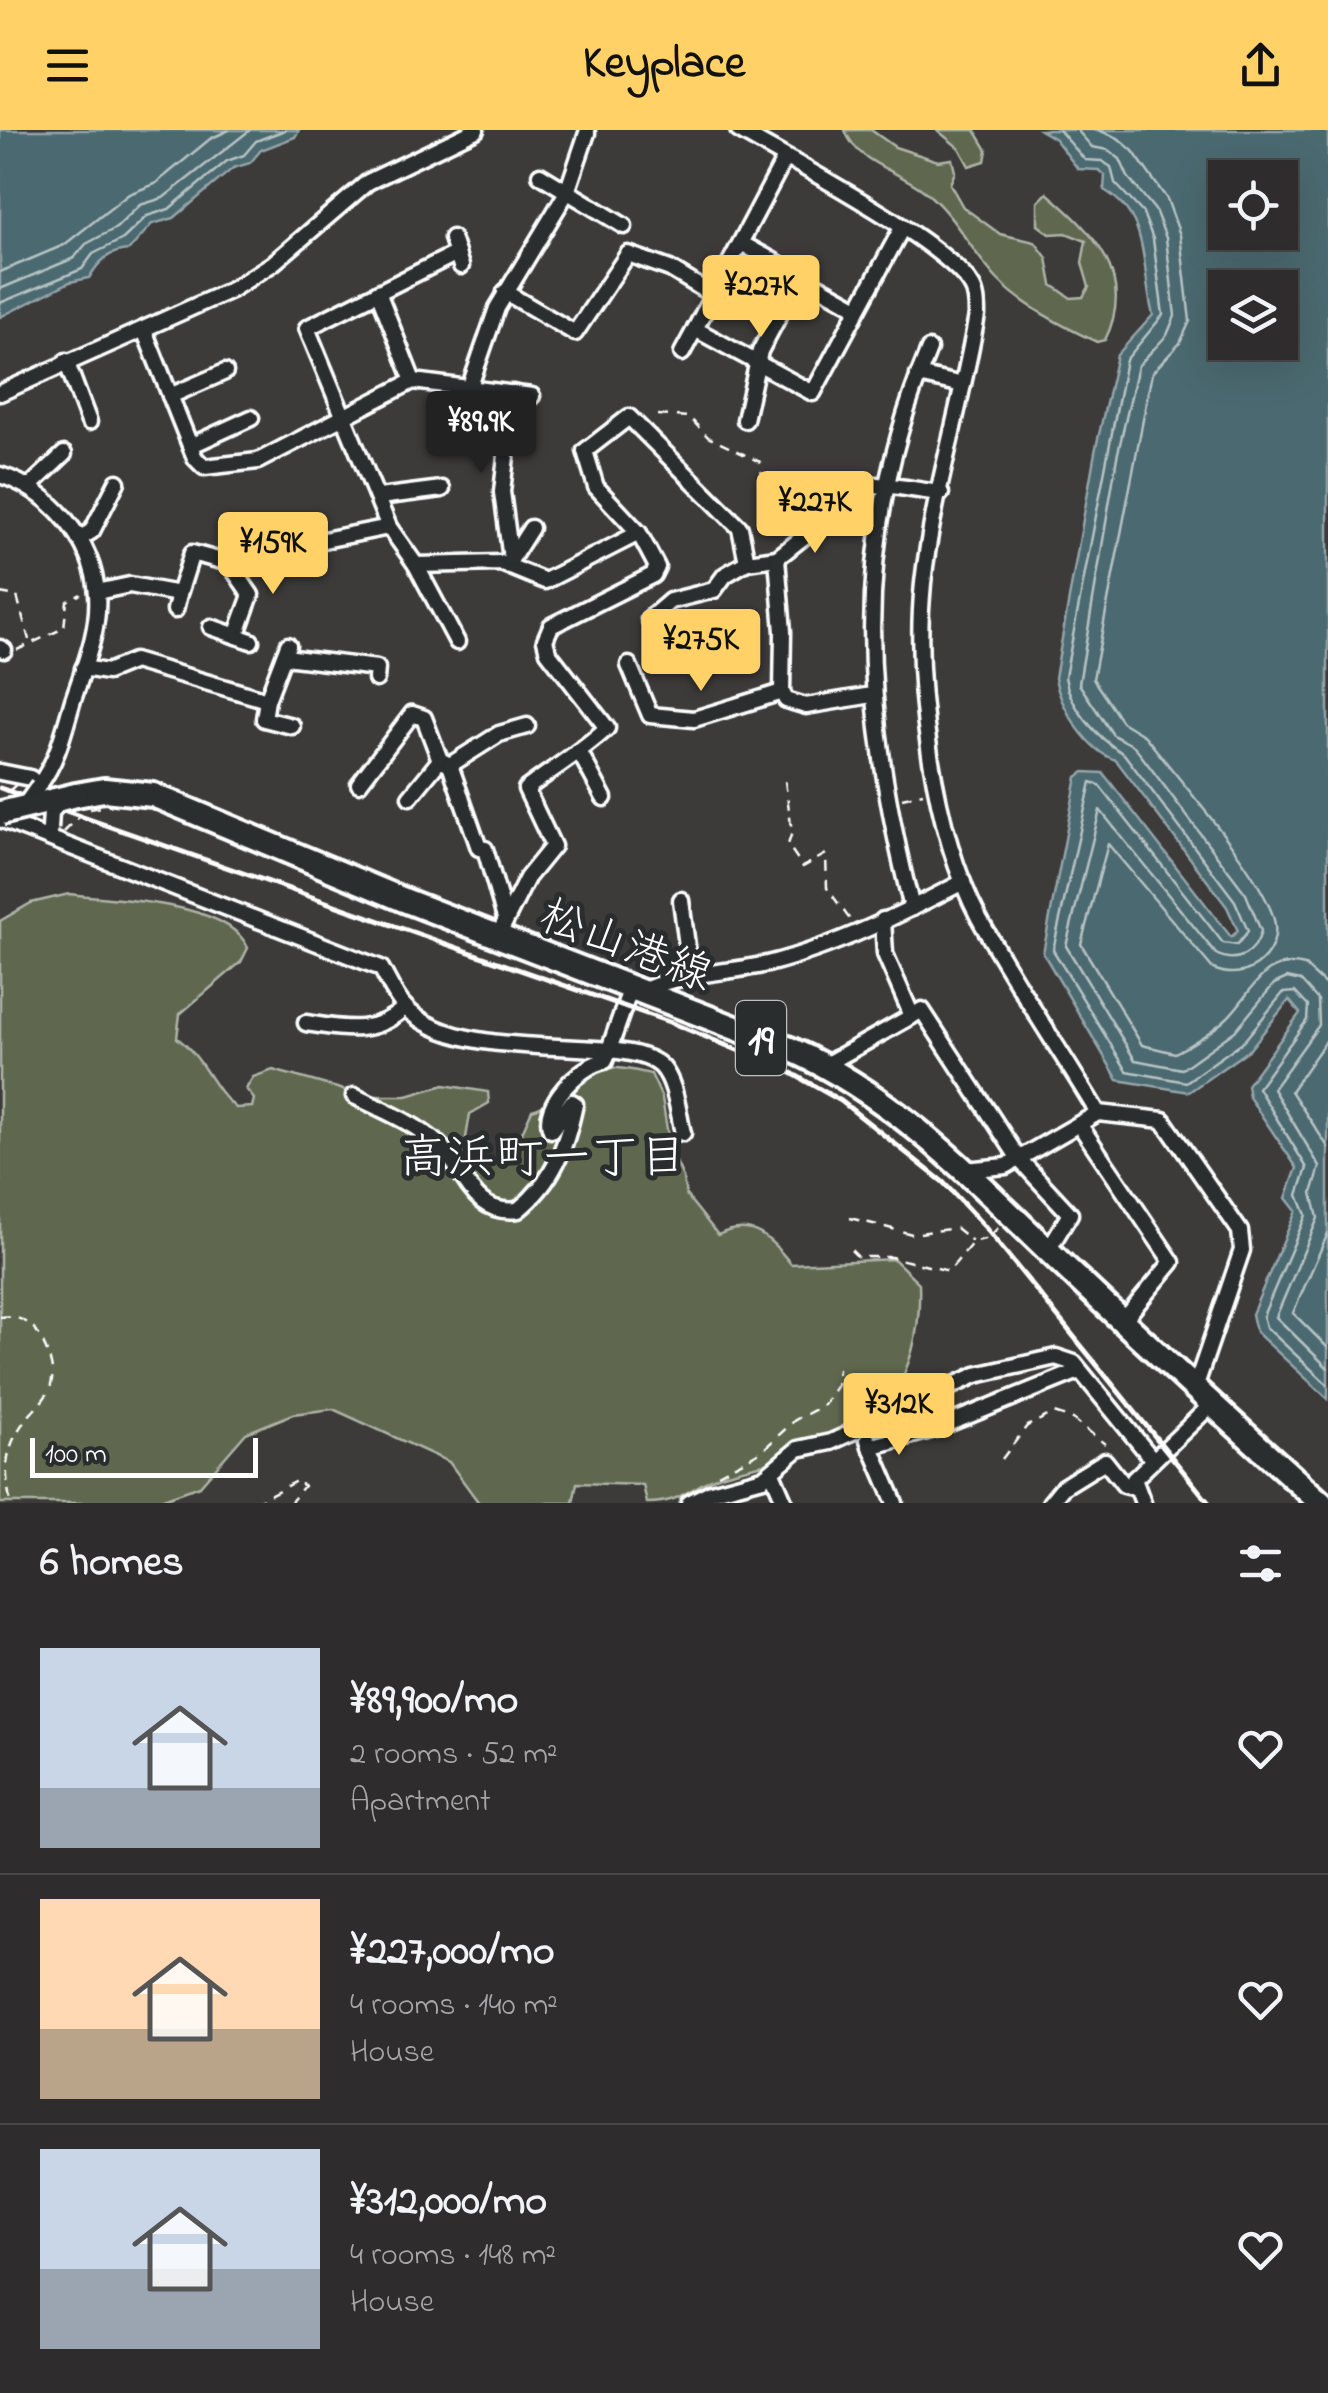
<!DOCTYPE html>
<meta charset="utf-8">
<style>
body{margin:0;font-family:"Indie Flower","Klee One",sans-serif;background:#363434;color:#f1f3f6;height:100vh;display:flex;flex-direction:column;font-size:38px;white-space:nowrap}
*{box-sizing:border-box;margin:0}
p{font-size:32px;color:#a7a7a9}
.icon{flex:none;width:55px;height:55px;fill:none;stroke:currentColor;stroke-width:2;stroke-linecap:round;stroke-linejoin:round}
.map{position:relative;height:1373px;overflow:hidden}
.details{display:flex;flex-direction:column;background:#2e2c2c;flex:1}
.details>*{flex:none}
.controls{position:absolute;left:1208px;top:30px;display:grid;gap:20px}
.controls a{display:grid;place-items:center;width:90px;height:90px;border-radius:0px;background:#2e2c2c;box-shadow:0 10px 40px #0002,0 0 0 2px #494848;font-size:50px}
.scale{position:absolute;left:30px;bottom:25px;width:228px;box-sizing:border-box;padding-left:10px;border:5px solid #fff;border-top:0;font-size:28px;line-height:35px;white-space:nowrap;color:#fff;-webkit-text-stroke:8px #2a2d2e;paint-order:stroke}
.price{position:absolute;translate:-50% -85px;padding:0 22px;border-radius:10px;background:#ffd166;color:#111;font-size:32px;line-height:65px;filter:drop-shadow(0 2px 5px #0008)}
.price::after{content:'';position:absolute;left:50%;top:60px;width:30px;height:22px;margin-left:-15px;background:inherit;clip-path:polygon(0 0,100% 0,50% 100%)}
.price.active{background:#222;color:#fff}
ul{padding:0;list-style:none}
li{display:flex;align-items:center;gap:30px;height:250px;padding:0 40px}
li+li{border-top:2px solid #494848}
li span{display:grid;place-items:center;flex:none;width:280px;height:200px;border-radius:0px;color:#555}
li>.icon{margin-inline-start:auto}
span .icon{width:120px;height:120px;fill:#fffc;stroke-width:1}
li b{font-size:42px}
h2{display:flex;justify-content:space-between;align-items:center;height:120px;padding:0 40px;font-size:42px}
header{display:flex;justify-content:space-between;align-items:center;height:130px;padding:0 40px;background:#ffd166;color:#111;font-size:45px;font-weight:700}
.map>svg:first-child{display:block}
.green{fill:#5e684f;stroke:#aeb4a7;stroke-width:2.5}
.water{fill:#4c696f;stroke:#94a5a9;stroke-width:2.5;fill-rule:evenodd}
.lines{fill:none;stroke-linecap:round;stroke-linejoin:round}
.shore{stroke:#b7c3c5;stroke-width:2.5}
.minor-casing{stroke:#fff;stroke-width:21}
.primary-casing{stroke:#fff;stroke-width:30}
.path{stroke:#fff;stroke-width:2.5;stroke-dasharray:10 8;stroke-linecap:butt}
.minor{stroke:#2a2d2e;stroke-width:14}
.primary{stroke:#2a2d2e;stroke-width:22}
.rail{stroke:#fff;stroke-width:5}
.minor-bridge-casing{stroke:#fff;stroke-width:21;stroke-linecap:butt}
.primary-bridge-casing{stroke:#fff;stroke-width:30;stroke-linecap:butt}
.path-bridge{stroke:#fff;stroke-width:2.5;stroke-dasharray:10 8;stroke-linecap:butt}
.minor-bridge{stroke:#2a2d2e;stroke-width:14}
.primary-bridge{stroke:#2a2d2e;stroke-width:22}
.labels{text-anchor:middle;stroke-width:10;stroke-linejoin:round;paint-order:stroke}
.shield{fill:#2a2d2e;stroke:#bfc0c0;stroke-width:2.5}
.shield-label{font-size:42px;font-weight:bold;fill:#fff}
.street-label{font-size:45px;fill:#fff;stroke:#2a2d2e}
.neighbourhood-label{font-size:48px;fill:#fff;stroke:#2a2d2e}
</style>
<header><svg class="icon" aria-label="menu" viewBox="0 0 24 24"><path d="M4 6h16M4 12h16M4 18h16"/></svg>Keyplace<svg class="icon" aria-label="share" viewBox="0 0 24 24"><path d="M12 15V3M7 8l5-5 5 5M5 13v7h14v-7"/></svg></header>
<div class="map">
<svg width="1328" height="1373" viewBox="0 0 1328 1373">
<rect width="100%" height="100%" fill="#3d3a3a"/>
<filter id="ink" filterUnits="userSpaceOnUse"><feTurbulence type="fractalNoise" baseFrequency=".01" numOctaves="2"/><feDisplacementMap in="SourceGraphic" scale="20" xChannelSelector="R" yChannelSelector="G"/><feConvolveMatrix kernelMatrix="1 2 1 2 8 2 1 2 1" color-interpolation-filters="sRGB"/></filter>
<g filter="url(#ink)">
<g class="green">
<path d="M845,0h26l24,17 43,14 14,-2 3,13 -5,12 13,23 37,27 35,8 12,16 5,27 19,13 12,-1 6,-10 -7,-24 4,-22 -20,-8 -16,1 -12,-9v-23l9,-9c46,39 90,83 58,147l-8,2c-33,-15 -74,-36 -99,-62 -25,-26 -42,-62 -69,-85 -26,-24 -72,-30 -84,-65z"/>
<path d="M937,0h38l12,20 -2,11 -16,5 -10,-18z"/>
<path d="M69,764c46,6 159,7 179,54l-7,14 -61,52 -3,24c26,18 34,50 59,70l16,-1 2,-8 -8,-10 7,-12 20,-7 93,26h41l37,-11 44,7 1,11 -19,11 -4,24 22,29 27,-19 17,-38c23,-6 27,-24 45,-35 24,-13 50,-6 74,-1l11,24 8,50 13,29 3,18 32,40c34,-17 52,3 73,29l103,-5 25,24c3,79 -26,141 -105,168 -29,10 -61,14 -90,23 -32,10 -39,29 -77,29l-4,-18 -66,-2 -4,20h-94l-30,-41 -116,-53 -40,5 -47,19 -46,53 -48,17h-152v-582l31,-18z"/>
</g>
<g class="water">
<path d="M0,0h299l-4,7 -34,13 -11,13 -17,5 -59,50 -22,6 -23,26c-20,1 -30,11 -40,28l-19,4 -70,35z"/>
<path d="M1040,0h288v1269l-72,-67 -4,-18 44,-103 -10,-13 11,-30 -48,-71 -2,-12 53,-72 -11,-13 -39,49 -61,43 -71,-12 -75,-127 34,-176 7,-5 19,1 128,164 7,-6 -11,-24 -111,-147c-28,-8 -56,-53 -61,-82l40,-226 22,-97 36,-40c-13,-47 -1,-97 -49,-125l1,-15 -6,-5 -21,-1 -23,-30zM1225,48h55v54h-55zM1225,158h55v54h-55z"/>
</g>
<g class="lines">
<g class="shore">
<path d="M1059,0l26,30 17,1 9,6 4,16 28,30 10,26 10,76 -37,45 -61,317c5,32 34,62 59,77l111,147 13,30 -11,14 -14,-2 -124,-158 -8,-3 -38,168 74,121 59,11 58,-41 39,-48 12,-1 13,14 -1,14 -49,68 49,80 -9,27 8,20 -43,101 3,11 62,58"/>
<path d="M1077,0l15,17 16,3 12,9 8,18 27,33 11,28 9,78 -8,19 -29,31 -21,91 -38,227 34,51 21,11 112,148 15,37c-5,22 -24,34 -45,23l-116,-144 -34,136 69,114 47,9 53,-38 39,-47 13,-6 14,3 17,19 1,25 -46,64 47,78 -8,26 6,25 -42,99 52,51"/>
<path d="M1098,0l20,8 15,13 34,48 13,36 10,86 -10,22 -28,30 -59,306 29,43 23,14c30,39 125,146 130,189 2,16 -6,31 -18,40 -14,10 -29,10 -44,4l-105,-125 -27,100 61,101 33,8c16,-8 38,-22 52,-35 25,-23 35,-64 78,-52l23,21"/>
<path d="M0,142l64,-27 65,-51 26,-10 55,-45 19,-9"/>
<path d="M0,159l74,-31 12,-14 30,-16 24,-23 23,-7 87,-68"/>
<path d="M0,173l82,-34 11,-15 30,-15 24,-23 22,-7 58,-48 17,-6 12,-14 29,-11"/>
<path d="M1328,908l-37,53 37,56"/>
<path d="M1328,1103l-35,80 35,35"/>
</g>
<defs>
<g id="minor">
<path d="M738,0c51,30 206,111 233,155 6,8 6,20 6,30 -15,89 -44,178 -54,268 -10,98 10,248 56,335 36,66 80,130 119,195"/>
<path d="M785,28l-90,171 118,64 89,-165"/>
<path d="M540,45l84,51"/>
<path d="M452,108l9,28"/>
<path d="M741,113l117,65"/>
<path d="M457,123l-150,75 82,199 27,38 85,-2 44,18 94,-48 18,34 -4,8 -102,51 -6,14 3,12 59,76c-25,23 -53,40 -81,61l27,57 -26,32 -29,58"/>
<path d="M378,162l35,89"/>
<path d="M505,162l70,41 53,-79 42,15 43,26"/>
<path d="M144,200l51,128 9,9 54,-6 155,-80 119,15"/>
<path d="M682,223l13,-24"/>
<path d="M66,231l23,61"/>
<path d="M918,245l45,10"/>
<path d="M470,256l27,-78 70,-116 20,-59"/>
<path d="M0,263l231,-103 41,-26 96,-82 108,-52"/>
<path d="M170,266l55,-24"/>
<path d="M745,290l15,-69 40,-75"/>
<path d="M190,316l61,-28"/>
<path d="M0,345c51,16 93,65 97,119 3,35 -13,73 -24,106 -9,30 -15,60 -34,85l-9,-7 -30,-6"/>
<path d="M29,357l35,-33"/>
<path d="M811,363c31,4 21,1 47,-6 24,-6 58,4 83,6"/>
<path d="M379,367l63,-8"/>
<path d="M639,403l-43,-46 -11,-36 44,-34 111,111 7,34 30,-4 6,74 -1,60 4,8 20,6 66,-11"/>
<path d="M79,409l13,-8 25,-49"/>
<path d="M777,428l48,-38"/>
<path d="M511,429l-9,-67 11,-99"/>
<path d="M510,431l21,-33"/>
<path d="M229,433l22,32 -15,41"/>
<path d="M416,435l41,77"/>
<path d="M97,462l33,-7 49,9 13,-41 37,10 15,-7 145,-29"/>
<path d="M175,480l4,-16"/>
<path d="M649,489l21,-18 44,-11 11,-15 22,-13"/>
<path d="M211,497l40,14"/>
<path d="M0,518l4,2"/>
<path d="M285,527l92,11 -1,11"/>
<path d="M629,535l21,50 44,4 88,-27"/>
<path d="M83,538l24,4 27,-11 133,39 21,-55"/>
<path d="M267,570l-3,19 28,7"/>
<path d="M580,623l24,45"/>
<path d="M359,654l53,-70 12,4 16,42 10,5"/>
<path d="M410,667l30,-37"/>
<path d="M0,689l381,149c7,12 14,29 24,39 58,62 223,23 257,60 14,16 16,46 21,66"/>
<path d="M681,770l10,76"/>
<path d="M912,778c-49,-197 -63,-366 17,-559"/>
<path d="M505,788l-20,-69 -6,-1 -29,-83 49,-31 28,-8"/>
<path d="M883,790l2,34 27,62 10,-6 97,149 51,55 -22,36"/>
<path d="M643,861c40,-20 85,-17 128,-28 66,-17 132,-50 192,-81"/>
<path d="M306,893c39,6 69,13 99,-16"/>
<path d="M825,935l87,-49"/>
<path d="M354,966c27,13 62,28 84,48 28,25 32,72 80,66 36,-29 48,-63 57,-106l-3,-2 -21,28c-11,-24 29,-65 54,-69l26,-74"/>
<path d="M1079,994l93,138 -49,59"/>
<path d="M965,1040l41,-4 92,-53 65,7 77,111 2,19 -47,138"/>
<path d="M868,1310l27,63"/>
<path d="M870,1317l65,-18 144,-58"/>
<path d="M772,1343l13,30"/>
<path d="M689,1373l22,-11 52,-14 35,-29 33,-7 145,-67 80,-18 18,6 79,97"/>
<path d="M1050,1373l13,-16 42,-26 19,24 13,3"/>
<path d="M1143,1373l-9,-24 78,-75"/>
</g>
<path id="primary" d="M76,665l28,-5 49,5 251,105 386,149c116,52 199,147 290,232 79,75 160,149 241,222"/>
</defs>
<use href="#minor" class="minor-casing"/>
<use href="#primary" class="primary-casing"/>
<g class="path">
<path d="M658,285l31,2 19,20 52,25v9l19,17 16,2"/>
<path d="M0,463l17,3 12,44"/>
<path d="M17,520l47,-22 3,-27 14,-7"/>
<path d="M647,535h16l-9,-30"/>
<path d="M785,651l7,51 -4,13 15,22 23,-13 1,34 24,33"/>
<path d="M902,668l21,-5"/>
<path d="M850,1088l62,16 44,-6 16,13"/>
<path d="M851,1120l7,7h33l58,14 24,-29 15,-4 10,-10"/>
<path d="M0,1187c15,-2 31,4 39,18 37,68 -13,62 -29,114 -6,19 -2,36 0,54"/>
<path d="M1002,1329l25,-33 27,-13 19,6 32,25"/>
<path d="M718,1344l44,-23 33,-31 29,-15 13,-20 1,-16"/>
<path d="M254,1373l44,-23 6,6 -14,17"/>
</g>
<use href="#minor" class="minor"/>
<use href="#primary" class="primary"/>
<path class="rail" d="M0,658l672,235 114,47 55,31 102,81 41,44 225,277"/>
<defs>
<g id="minor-bridge">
<path d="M23,678l16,-23"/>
<path d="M50,699l1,-17 11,-12"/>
</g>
<path id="primary-bridge" d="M1,683l75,-18"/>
</defs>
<use href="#minor-bridge" class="minor-bridge-casing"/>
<use href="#primary-bridge" class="primary-bridge-casing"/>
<g class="path-bridge">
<path d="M9,661l11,-10"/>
<path d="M90,679l23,-4"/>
<path d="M64,702l16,-16"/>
</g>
<use href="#minor-bridge" class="minor-bridge"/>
<use href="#primary-bridge" class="primary-bridge"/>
</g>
</g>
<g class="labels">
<rect class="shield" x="736" y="871" width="50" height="74" rx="8"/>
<g class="shield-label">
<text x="761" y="923">19</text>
</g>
<g class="street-label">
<text transform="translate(627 813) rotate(21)" y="16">松山港線</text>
</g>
<g class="neighbourhood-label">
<text x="543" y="1042">高浜町一丁目</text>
</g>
</g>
</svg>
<div class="controls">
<a><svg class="icon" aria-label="locate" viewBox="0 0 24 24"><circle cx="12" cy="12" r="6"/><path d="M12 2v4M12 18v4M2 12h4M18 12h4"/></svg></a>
<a><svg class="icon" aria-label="layers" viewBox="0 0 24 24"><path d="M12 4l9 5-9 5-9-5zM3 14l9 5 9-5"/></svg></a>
</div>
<div class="scale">100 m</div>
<b class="price" style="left:761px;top:210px">¥227K</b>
<b class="price active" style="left:481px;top:346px">¥89.9K</b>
<b class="price" style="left:815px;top:426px">¥227K</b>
<b class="price" style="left:273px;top:467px">¥159K</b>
<b class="price" style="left:701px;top:564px">¥275K</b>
<b class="price" style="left:899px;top:1328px">¥312K</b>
</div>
<section class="details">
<h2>6 homes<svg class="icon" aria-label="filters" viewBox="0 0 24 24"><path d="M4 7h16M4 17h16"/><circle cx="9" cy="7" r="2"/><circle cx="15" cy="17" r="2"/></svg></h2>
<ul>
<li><span style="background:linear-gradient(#c9d6e8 70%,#9aa5b1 0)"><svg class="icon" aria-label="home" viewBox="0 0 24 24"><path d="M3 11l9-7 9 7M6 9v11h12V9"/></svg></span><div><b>¥89,900/mo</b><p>2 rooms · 52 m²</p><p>Apartment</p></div><svg class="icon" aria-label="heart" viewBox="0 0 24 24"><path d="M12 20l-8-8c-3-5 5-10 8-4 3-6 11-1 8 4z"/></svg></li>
<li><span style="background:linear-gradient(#ffd9b3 65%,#b9a48a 0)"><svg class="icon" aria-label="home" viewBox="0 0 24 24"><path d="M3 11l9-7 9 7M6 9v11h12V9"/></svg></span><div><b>¥227,000/mo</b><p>4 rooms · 140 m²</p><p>House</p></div><svg class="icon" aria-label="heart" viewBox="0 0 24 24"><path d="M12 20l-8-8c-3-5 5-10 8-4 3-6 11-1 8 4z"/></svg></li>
<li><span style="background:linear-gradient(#c9d6e8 60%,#9aa5b1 0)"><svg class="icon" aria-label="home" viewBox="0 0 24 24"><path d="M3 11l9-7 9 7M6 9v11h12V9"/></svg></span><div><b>¥312,000/mo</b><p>4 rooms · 148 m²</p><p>House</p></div><svg class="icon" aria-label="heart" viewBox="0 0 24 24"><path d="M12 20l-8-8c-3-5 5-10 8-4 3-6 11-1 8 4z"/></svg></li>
</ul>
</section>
